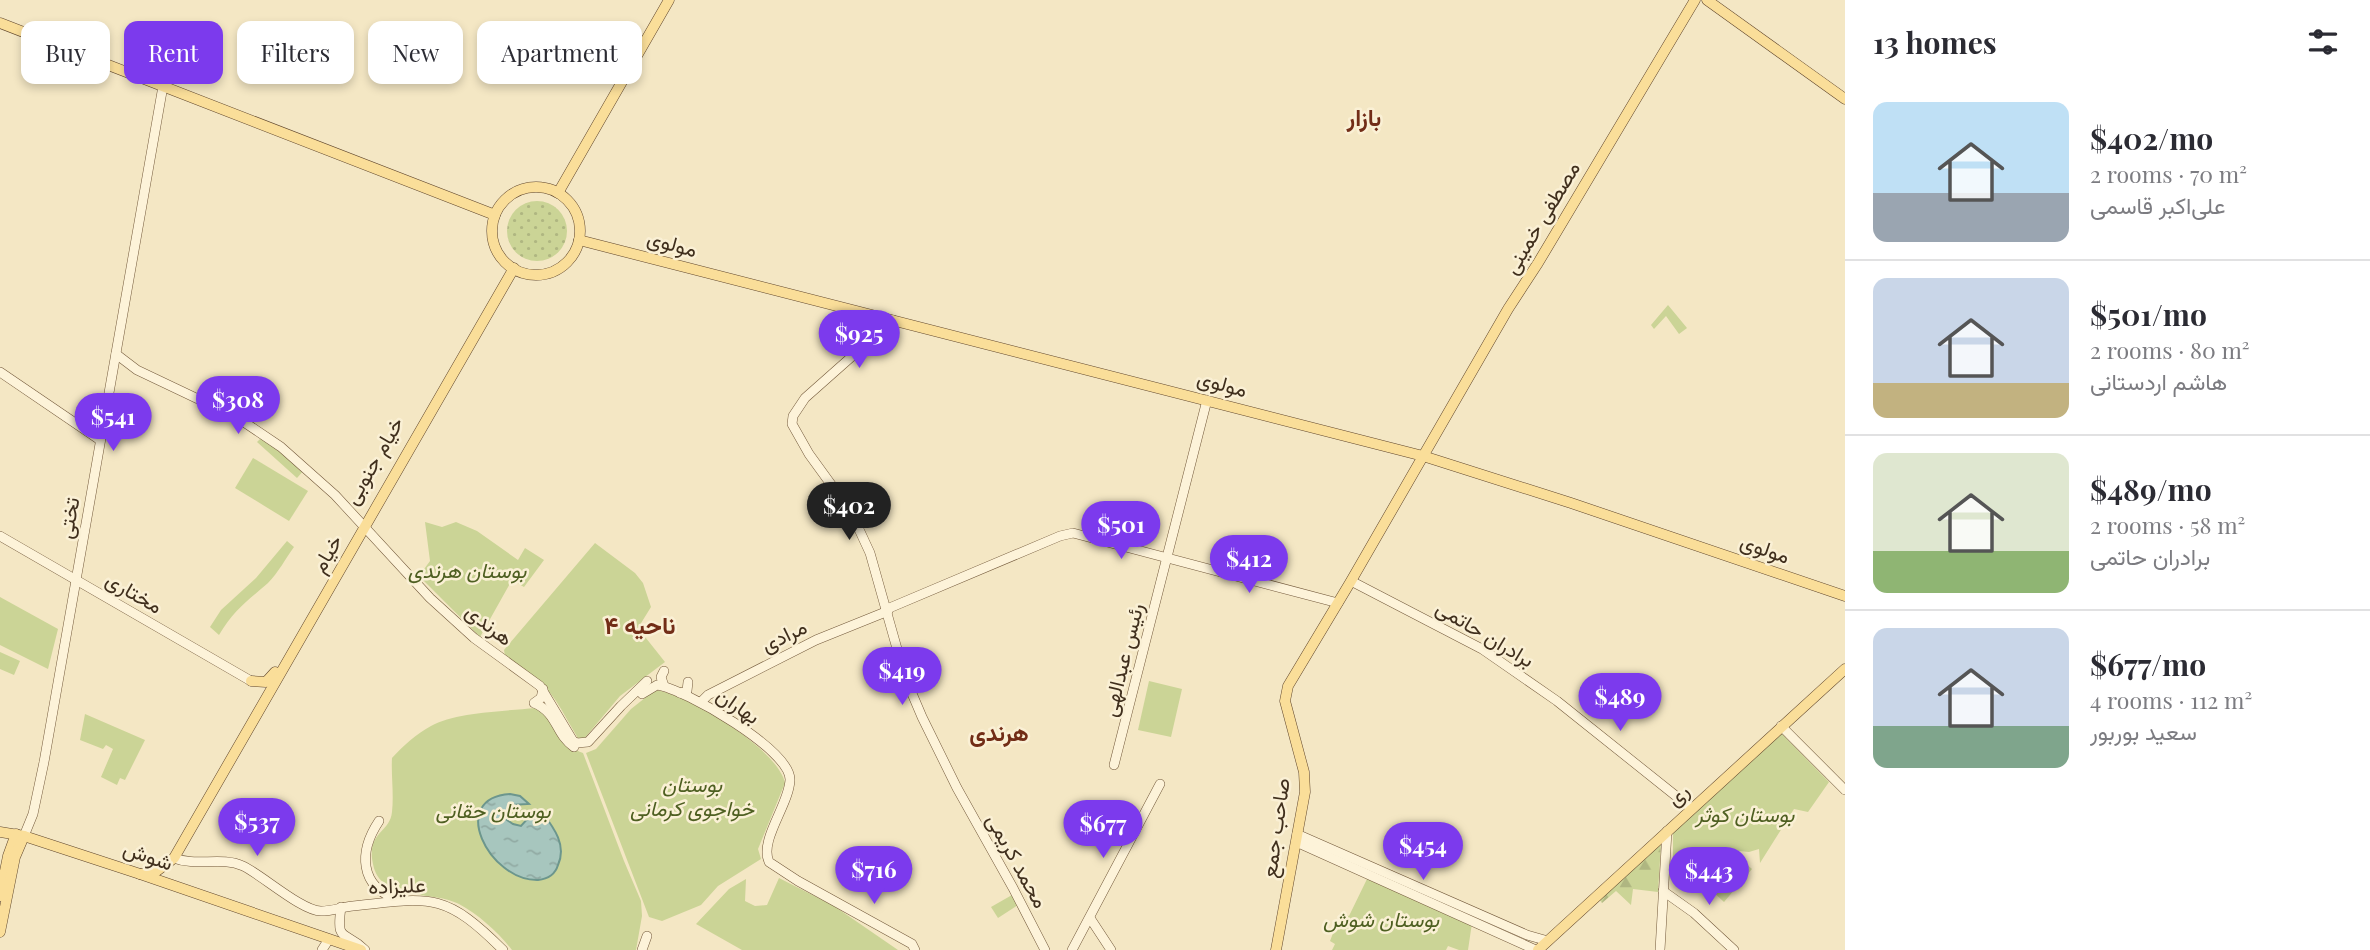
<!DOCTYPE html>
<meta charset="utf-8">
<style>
body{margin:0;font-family:"Playfair Display",Vazirmatn,serif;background:#f7f7f7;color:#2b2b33;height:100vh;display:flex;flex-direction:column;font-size:26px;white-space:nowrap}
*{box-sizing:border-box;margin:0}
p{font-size:23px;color:#7c7c81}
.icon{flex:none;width:38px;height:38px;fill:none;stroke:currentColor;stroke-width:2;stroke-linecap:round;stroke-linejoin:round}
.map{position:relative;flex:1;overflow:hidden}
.panel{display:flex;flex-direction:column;background:#fff;width:525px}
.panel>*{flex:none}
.guide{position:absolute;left:21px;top:21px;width:665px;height:63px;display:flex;gap:14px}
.price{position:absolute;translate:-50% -60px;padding:0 16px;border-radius:24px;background:#7c3aed;color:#fff;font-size:23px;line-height:46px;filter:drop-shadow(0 2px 4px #0008)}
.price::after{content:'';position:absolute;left:50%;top:42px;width:21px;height:16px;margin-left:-10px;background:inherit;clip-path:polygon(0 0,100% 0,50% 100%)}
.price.on{background:#222;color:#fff}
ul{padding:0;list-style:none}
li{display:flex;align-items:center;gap:21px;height:175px;padding:0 28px}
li+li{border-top:2px solid #e1e1e2}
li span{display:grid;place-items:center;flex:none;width:196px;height:140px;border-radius:14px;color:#555}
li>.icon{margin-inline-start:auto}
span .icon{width:84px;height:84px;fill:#fffc;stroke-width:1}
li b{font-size:30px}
h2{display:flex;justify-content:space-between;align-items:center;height:84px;padding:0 28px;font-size:30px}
.pill{padding:0 24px;border-radius:14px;background:#fff;box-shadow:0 4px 10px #0003;font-size:24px;line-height:63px}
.pill.on{background:#7c3aed;color:#fff}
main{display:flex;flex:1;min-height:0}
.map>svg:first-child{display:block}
.grass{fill:url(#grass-dots)}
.forest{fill:url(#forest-firs)}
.park{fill:#cbd496}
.water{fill:url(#water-ripples);stroke:#6c968d;stroke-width:2}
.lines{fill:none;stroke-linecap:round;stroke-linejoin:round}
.secondary-casing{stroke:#73593b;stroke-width:10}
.primary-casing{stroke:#5f452c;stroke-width:11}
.secondary{stroke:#fdf3d9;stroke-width:9}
.primary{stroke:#fade99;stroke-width:10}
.labels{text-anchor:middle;stroke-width:5;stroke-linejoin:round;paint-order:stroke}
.street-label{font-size:21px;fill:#402f1d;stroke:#faf0d5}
.park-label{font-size:21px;font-style:italic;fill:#4e5f21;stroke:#faf0d5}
.neighbourhood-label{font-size:23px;font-weight:bold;fill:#722d17;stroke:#faf0d5}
.quarter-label{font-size:24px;font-weight:bold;fill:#722d17;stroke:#faf0d5}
</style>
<main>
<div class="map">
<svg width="1845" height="950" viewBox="0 0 1845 950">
<defs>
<pattern id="grass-dots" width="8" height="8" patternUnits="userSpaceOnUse" patternTransform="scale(1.75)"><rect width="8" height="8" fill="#cbd496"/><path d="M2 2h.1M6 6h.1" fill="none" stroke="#afb681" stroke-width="1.8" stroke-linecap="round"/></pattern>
<pattern id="forest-firs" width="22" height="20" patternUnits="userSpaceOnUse" patternTransform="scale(1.75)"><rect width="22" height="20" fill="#cbd496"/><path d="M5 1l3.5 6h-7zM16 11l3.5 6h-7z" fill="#afb681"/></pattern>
<pattern id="water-ripples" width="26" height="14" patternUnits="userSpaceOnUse" patternTransform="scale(1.75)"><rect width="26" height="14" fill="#a7c6be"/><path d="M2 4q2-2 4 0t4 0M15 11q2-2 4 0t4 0" fill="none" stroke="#91aaa3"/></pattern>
</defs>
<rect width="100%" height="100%" fill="#f4e7c4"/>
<circle class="grass" cx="537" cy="231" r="30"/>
<path class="forest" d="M1661,844l-3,48 -25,-3 -2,16 -15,-14 -14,12 -3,-4z"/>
<g class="park">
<path d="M1668,305l19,23 -8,6 -13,-18 -12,13 -3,-4z"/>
<path d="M261,438l43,32 -7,8 -40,-36z"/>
<path d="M253,458l55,33 -19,30 -54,-33z"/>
<path d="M425,522l17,5 14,-5 21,9 41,29 7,-12 19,12 -20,27 -12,-7 -32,57 -61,-61 11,-15z"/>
<path d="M287,541l7,6c-8,11 -16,26 -26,36 -22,19 -34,27 -49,52l-9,-8 11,-17 35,-32z"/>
<path d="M595,543l40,30 8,10 8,24 -13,21 27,34 -45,34 -37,44h-4c-8,-13 -15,-27 -23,-39 -13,-20 -32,-32 -51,-45l-1,-6z"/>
<path d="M0,597l58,32 -10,40 -48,-24z"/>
<path d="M0,652l20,9 -6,14 -14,-6z"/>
<path d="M1149,681l33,8 -11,48 -33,-7z"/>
<path d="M655,690c33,4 123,59 130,93l-27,66 3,10 -43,27 -17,19 -39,16 -13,-4 -63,-164 10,-4 35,-40z"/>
<path d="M535,708l9,2c7,17 21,37 39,43l41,108 17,40 1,15 -6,34h-124c-13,-17 -34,-36 -53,-46 -27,-14 -79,-2 -86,-40 -7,-32 17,-31 19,-52 2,-18 -1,-37 0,-54 11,-12 24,-24 39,-32 24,-14 76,-15 104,-18z"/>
<path d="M85,714l60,26 -20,40 -5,-2 -3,7 -16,-8 12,-28 -7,-4 -3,4 -23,-9z"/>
<path d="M1780,732l49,50 -21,30 -14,-3 -34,54 -1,-14 -10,3 -20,-2 -13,20 -23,-10 -20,20v-48z"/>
<path d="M1739,858l13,11 -28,33 -13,-12z"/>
<path d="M779,878l55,28 64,44h-156l-46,-26 33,-35 17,-10 -1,22 10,5 12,-1z"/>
<path d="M1367,879l105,44 -4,27h-9l-11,-4 -2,4h-114l3,-6 -5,-3 11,-28 8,3z"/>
<path d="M1012,895l6,10 -20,13 -7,-11z"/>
</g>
<path class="water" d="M510,794l10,2 9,8 -19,1 -4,7 1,8 6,4 8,2 9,-10 12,-4c12,16 25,33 16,53 -3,10 -10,14 -20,15 -49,1 -91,-82 -28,-86z"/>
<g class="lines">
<defs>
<g id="secondary">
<path d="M893,320l-88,78 -12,18 -1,8 17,30 42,58 19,41 35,124 17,40 35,71 56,100 32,62"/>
<path d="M116,354l21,16 101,48 43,29 54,48 95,103 44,40 66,48 33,55 4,2 11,-1 33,-36 26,-25"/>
<path d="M0,372l100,68"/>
<path d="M0,536l251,145"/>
<path d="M1351,581l131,68 75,52 134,107"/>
<path d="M887,609l173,-73 13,-3 265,70"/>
<path d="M664,671l-3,6 3,9"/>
<path d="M543,689l-2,9 -7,5c24,10 21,31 40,44"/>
<path d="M680,693l7,-2 1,-9"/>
<path d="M642,694l15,-9c28,4 134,65 133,95 -1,25 -31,60 -21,82l29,19 114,63 3,6"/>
<path d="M701,702l7,-7 108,-55 72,-29"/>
<path d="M1781,726l64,64"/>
<path d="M1114,765l93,-365"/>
<path d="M379,821c-20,30 -21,66 20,79"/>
<path d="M1297,834l230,101 21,6"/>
<path d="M24,836l9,-22 11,-52 119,-676"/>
<path d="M1296,842l240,108"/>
<path d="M174,858c22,9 47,-2 69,8 19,9 59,45 78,45 11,0 22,-4 32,-5 78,-9 92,-14 150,44"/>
<path d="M1663,891l31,22 40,37"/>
<path d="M341,907c-5,37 3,22 24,43"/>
<path d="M1090,918l21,32"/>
<path d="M322,950l7,-11"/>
<path d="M642,950l5,-14"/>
<path d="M1072,950l88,-166"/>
<path d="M1660,950l7,-119"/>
</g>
<g id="primary">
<path d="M1707,0l138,99"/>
<path d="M0,23l495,192"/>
<circle cx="536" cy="231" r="44"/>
<path d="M558,193l111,-193"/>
<path d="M579,240l844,216 148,47 274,93"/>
<path d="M251,681l15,1 9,-10"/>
<path d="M0,832l24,4 116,38 221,76"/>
<path d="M140,874l14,-1 20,-15 340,-590"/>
<path d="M0,896l8,-40 8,-22"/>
<path d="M0,932l15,-75 9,-21"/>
<path d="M1276,950l29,-158 -1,-20 -19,-71 3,-15 63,-105 157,-272 30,-46 157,-263"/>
<path d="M1538,950l307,-281"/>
</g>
</defs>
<use href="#secondary" class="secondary-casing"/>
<use href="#primary" class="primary-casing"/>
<use href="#secondary" class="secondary"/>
<use href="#primary" class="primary"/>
</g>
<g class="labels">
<g class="street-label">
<text transform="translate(1542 218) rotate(-59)" y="7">مصطفی خمینی</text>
<text transform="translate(672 244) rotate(15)" y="7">مولوی</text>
<text transform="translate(1222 384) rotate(15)" y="7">مولوی</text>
<text transform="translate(374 461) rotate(-60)" y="7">خیام جنوبی</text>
<text transform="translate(69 518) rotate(-80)" y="7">تختی</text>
<text transform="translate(1765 549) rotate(19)" y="7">مولوی</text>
<text transform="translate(327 554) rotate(-60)" y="7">خیام</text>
<text transform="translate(134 593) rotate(30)" y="7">مختاری</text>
<text transform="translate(489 625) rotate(38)" y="7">هرندی</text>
<text transform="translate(1485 634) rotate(31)" y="7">برادران حاتمی</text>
<text transform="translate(784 636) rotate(-26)" y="7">مرادی</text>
<text transform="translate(1123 660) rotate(-76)" y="7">رئیس عبدالهی</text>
<text transform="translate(738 706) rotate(34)" y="7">بهاران</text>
<text transform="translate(1678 795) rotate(-43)" y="7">ری</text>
<text transform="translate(1276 828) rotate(-82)" y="7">صاحب جمع</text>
<text transform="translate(148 856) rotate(19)" y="7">شوش</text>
<text transform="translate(1017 861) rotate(61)" y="7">محمد کریمی</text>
<text transform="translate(397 886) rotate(-2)" y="7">علیزاده</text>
</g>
<g class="park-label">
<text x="467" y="578">بوستان هرندی</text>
<text x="692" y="792">بوستان<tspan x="692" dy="24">خواجوی کرمانی</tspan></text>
<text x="493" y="818">بوستان حقانی</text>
<text x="1745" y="822">بوستان کوثر</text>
<text x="1381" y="927">بوستان شوش</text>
</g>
<g class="neighbourhood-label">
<text x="1364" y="126">بازار</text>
<text x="999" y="741">هرندی</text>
</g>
<g class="quarter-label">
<text x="640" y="634">ناحیه ۴</text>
</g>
</g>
</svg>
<b class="price" style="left:859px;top:370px">$925</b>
<b class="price" style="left:238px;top:436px">$308</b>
<b class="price" style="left:113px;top:453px">$541</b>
<b class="price on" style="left:849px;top:542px">$402</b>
<b class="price" style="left:1121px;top:561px">$501</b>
<b class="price" style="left:1249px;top:595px">$412</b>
<b class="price" style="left:902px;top:707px">$419</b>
<b class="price" style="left:1620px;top:733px">$489</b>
<b class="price" style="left:257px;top:858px">$537</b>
<b class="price" style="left:1103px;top:860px">$677</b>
<b class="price" style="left:1423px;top:882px">$454</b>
<b class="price" style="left:874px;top:906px">$716</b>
<b class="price" style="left:1709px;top:907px">$443</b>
<div class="guide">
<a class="pill">Buy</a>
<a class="pill on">Rent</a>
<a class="pill">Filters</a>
<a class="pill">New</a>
<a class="pill">Apartment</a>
</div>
</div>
<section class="panel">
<h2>13 homes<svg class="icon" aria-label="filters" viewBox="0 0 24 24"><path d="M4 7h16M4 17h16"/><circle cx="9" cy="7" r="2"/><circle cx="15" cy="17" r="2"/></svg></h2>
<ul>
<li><span style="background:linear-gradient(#bfe0f5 65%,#9aa5b1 0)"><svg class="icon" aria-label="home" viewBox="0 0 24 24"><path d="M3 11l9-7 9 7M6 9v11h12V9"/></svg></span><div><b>$402/mo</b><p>2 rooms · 70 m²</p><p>علی‌اکبر قاسمی</p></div></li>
<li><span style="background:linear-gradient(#c9d6e8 75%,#c2b280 0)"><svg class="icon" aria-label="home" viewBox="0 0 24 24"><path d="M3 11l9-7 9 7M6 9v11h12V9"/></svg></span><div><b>$501/mo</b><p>2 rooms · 80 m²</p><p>هاشم اردستانی</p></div></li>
<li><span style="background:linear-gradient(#dfe7d0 70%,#8fb573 0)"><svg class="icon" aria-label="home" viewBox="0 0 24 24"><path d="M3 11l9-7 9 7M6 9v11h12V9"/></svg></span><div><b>$489/mo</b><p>2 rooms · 58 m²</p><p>برادران حاتمی</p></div></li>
<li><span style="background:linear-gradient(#c9d6e8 70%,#7fa58c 0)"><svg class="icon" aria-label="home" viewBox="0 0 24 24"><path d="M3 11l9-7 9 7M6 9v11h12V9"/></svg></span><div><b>$677/mo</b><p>4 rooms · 112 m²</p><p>سعید بوربور</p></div></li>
</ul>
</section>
</main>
